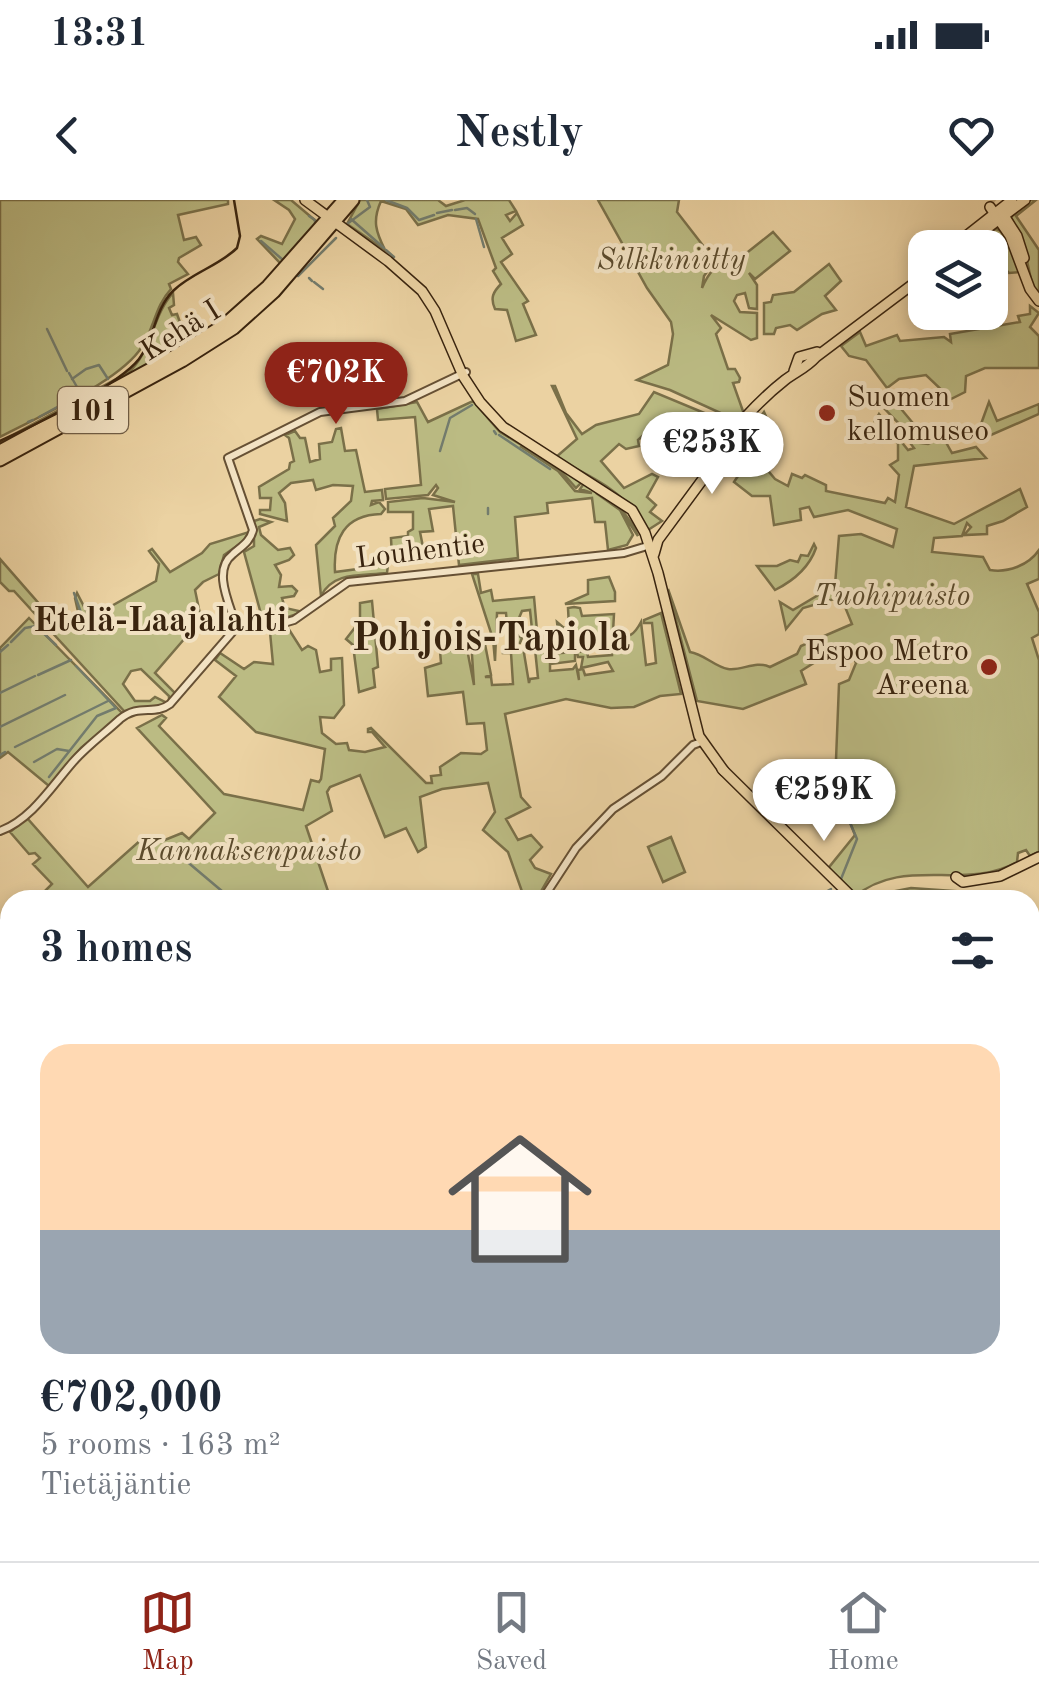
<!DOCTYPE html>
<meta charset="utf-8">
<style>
body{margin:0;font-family:"Old Standard TT",serif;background:#f2f2f3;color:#1f2937;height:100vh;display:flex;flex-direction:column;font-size:38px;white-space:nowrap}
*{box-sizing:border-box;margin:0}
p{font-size:32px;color:#747a83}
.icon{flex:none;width:55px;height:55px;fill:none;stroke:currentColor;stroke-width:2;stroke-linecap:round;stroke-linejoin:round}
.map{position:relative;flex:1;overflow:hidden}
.details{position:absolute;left:0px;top:690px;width:1040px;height:672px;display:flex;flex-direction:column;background:#fff;border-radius:30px 30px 0 0;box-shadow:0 5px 15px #0003}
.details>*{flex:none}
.buttons{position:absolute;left:908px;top:30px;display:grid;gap:20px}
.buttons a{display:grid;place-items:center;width:100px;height:100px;border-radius:20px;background:#fff;box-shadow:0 5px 15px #0003;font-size:50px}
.price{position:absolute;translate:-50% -85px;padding:0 22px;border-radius:35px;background:#fff;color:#222;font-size:32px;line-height:65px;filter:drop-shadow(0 2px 5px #0008)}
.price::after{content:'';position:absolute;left:50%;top:60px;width:30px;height:22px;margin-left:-15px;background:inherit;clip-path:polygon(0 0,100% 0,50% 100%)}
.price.selected{background:#8f2418;color:#fff}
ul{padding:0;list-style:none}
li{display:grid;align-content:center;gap:20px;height:530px;padding:0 40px}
li span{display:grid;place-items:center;height:310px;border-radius:30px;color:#555}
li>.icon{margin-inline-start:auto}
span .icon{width:180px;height:180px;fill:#fffc;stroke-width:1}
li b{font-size:42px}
h2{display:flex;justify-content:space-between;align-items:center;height:120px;padding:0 40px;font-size:42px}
.status{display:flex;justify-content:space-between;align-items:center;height:70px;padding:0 50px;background:#fff;direction:ltr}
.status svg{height:28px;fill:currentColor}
header{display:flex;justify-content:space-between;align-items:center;height:130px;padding:0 40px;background:#fff;font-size:45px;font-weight:700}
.tab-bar{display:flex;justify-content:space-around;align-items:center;height:140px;border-top:2px solid #e0e1e3;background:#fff;font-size:28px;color:#747a83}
.tab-bar a{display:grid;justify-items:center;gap:5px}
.tab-bar .selected{color:#8f2418}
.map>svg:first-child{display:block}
.green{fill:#bbbb83;stroke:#7a7049;stroke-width:2.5}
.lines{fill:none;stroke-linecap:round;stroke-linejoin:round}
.stream{stroke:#737c6d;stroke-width:2.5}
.major-tunnel{stroke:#c7af85;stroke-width:9;stroke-dasharray:9 4.5;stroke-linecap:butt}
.minor-casing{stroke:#665034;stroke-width:10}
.major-casing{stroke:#39240f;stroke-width:12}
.highway-casing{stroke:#39240f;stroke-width:15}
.minor{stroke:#f2e2c3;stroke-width:6}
.major{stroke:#ebd2a2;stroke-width:9}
.highway{stroke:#ebd2a2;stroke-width:11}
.tram{stroke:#39240f;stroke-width:2.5}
.poi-dot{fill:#8f2418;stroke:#f2e2c3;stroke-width:4}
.labels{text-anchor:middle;stroke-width:8;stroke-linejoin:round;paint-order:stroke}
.shield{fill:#f2e2c3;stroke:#705d45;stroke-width:2.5}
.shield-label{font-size:28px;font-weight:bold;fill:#39240f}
.park-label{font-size:30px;font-style:italic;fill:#5a4a2c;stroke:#f2e2c3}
.street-label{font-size:30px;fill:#39240f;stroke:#f2e2c3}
.poi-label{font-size:30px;fill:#39240f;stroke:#f2e2c3;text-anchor:start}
.quarter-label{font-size:35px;font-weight:bold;fill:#39240f;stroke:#f2e2c3}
.district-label{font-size:40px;font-weight:bold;fill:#39240f;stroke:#f2e2c3}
</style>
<div class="status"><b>13:31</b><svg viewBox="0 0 49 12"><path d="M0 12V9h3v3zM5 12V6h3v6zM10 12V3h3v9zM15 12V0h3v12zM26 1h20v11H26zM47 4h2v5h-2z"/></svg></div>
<header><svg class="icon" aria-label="back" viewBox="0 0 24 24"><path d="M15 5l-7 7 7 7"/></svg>Nestly<svg class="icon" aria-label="heart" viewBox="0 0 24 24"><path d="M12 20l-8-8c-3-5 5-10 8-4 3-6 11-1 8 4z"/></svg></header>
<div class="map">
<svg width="1039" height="1361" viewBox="0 0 1039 1361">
<rect width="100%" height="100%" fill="#ebd2a2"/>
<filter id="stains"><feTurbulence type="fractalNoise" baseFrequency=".002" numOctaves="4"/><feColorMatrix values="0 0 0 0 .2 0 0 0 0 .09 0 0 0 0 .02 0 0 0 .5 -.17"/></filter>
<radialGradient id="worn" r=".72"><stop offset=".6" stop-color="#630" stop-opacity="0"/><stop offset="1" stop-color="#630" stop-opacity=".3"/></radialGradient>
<g class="green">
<path d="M0,0h228v4l-50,11 6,25 12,-3 5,8 -22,13 -1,4 10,12 -19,10 2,5c-17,18 -17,43 -32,62 -25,33 -101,66 -139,86z"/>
<path d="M274,0h17l26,22 -35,43 -25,-26 4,-3 21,8 13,-25 -6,-9z"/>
<path d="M360,0h78l8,6 19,-6h44l7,11 -10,4 4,6 7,-8 6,12 -21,13 10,16 -11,8 27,39 -5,3 13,31 -20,6 -9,-31 -12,-1c-5,-11 -2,-17 6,-25l-8,-13 3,-3 -18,-49 -30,-4 -30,10 -12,-16 -25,-8c-9,20 -5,31 4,49l-38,-26z"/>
<path d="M598,0h81l-2,12 38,49 -11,15 -2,12c5,-12 13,-26 28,-25l5,-8 4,4 34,-27 17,19 -35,28 -6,-6 8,12v24l-8,-1 -4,-15 -8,2 -3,6 6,11 17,1v25l-6,2 -40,-25 10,13 -5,6 12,35h7l5,9 -1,4 -6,1 11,31 -6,7 -68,-31 -33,-10 31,-15 5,-31 -2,-12 -24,-34z"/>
<path d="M1029,0h7l-20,16 23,34v46l-7,-12 -9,-42 -12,-25z"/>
<path d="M996,29l9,3 15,40 -11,1c-12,-13 -20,-22 -29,-35z"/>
<path d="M829,64l12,17 -16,15 11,14 -14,4 -25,16 -7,-5 -14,3 -2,6h-10v-31l7,-1 2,-7 21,-3z"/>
<path d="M173,93l1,12 -5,3 3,7 5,-1 10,28 -2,4 -185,100v-4l129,-70c24,-23 23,-56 44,-79z"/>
<path d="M1030,106l9,7 -9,14 9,9v32h-54l-19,8 -1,16 -14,7 -25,-24 -27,4 -12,9 -21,-28 -17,-4 -8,-10 19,-14 6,14 31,-11 3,6 44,-4 7,5 -1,-8 70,-12 -2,-6 12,-2z"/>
<path d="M552,186h3l11,27 16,21 14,-9 43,-11 15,-22 60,25 -4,11 -12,-11 -30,29 -17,-18 -13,12 1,6 -13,3 -7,-5 -18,17 23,27 28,-14 6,3 -11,20 9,8 -6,7 12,9 -14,9c-19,-36 -57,-54 -93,-72l22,-19z"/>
<path d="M892,198l30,36 -2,9 8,1 15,-7 9,16 24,-6 10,11 -72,8 -8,41 48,17 66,-35 7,18 -24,14 -16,5v8l-23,1 7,-8 -4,-4 -5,13 -28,2 -2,14 51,5 7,13c18,3 39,-5 49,-20v29l-12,5 12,28v22l-7,4 7,22v192l-9,4 -4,-6 -8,3 -1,9c-54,30 -112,-7 -163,35l-28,-26 29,-36 -20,-50 4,-101 10,-4 7,-17 -6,-13 -33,11 -16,10 5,13 -63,25 -46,-8 -29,-112 22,63c14,2 25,15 38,17 15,2 27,-9 42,-2l27,-13 4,-8 51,-22 -11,-27 -38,11 -17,21 -6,-27 13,8 42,-25 4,-49 22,-2 32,13 4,-18 -49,-19 -34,7 -5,-10 -9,2 1,11 -27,5 -4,-29h-18l-18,-14 4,-6 -4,-11 -6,-5 36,-48 8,18 -15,-5 -14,16 32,38 13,7 4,-12 10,4 3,-3 21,10v6l59,12 3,-5 7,4 4,-27 -9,-10 8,-5v-16l-16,-23h-7l4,-7 29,36 6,-2 -13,-17 2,-3 -21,-22z"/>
<path d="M473,201l27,31 82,50 -6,6 -16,-18 -40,-24 38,25 17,20 17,2 -12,-4 5,-7c23,16 42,27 53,54 -12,-17 -19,-35 -42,-43l24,17 13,25 -6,10 -19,5 -3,-28h-10l-3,-24 -45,5 1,10 -33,4 3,41 -59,7 -6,-59 -24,3 4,22 -13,1 4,20 -32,6 -1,-20 17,-2v-4l5,-3v-17h-25v-10l35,-4 32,4 -22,-7 5,-7 -2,-3 -8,10 -42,4 -1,-10 36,-4 -6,-68 -37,3 -1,-11 40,-7 11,20z"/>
<path d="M989,202l8,19 42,-17v10l-48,21 -10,-11z"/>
<path d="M341,228l4,23 11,-1 9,42 17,-2 1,10 -11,1 -1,4 8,-3 6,7 -4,5c-37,1 -48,25 -46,58l53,-7 -1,8c-25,3 -54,-2 -66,23l-5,-51 19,-19 -2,-8 18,-17 2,-15 -20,-1 -17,5 -3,-10 -22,3 -12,10 6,10 2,18 -27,-7v-4h10l1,-12h-11l-1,-11 30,-18 1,-6 4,-2 -5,-23 -4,-3 10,-4 5,7h5l5,24 10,-3 -1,-15 13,-2 4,-13z"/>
<path d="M260,319l11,3 -12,5 2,8 17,15 12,-2 4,7 -5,5 -14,5 6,10 -2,12 13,-1 5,5 -3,5 -12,2 3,10 18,4 -39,13 -20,-73 10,-6v-25z"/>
<path d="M249,332l-5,9 -20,14 -5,19 -16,8 -8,8 5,24 -2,9 -43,50 22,22 -8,6v-5l-28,-27 -10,2 -8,13 12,17h15l5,-4 12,6c-12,8 -28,3 -42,9l-111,-121h-5l-9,-9v-23l56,64 12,7 13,-5 -6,-27 2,-5 13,25 66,-37 3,-17 -10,-13 3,-2 18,23 32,-19 8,-9z"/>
<path d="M814,344l2,4c-7,20 -23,33 -41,42l-18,-24h20l13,-6 8,2 3,-7 7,1z"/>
<path d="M472,374h6l3,19 10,-3 2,11 41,-4 4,45 -12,1v-3l7,-1 -3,-29 -8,1 -9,21 9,6 -2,5h-7l-5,-6 -2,-24h-9l-2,48 -2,-22z"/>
<path d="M609,377l6,15v9l-50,3 23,-10v-14z"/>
<path d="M372,401l6,66 -5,2 2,18 -16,5 -6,-47 -7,-6 14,-18v-18z"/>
<path d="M574,407l6,1 2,8 32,-2 -1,18 -54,7 -2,-17 7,6 5,-1 -1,-19z"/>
<path d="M661,413l20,81 -21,2 -26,11 -23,1 -45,-9 -61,15 16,83 9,10 -24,12 12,21 13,-5 11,12 -12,13 5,8 16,6 -15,26h-11l-17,-48 -25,-22 12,-18 -7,-29 -46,6 -22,8 6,50 -8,5 -12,-24 -21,9 -25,-62 -30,12 -3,5 5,19 -26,15 25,74h-295l16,-16 -19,-20 7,-6 -5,-5 -6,1 -19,-22 17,-14 61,69 55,-49 7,8 32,-13 7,6 26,-26 -78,-85 25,-13 4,3 -7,8 65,68 79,16 8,-30 8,2 2,-3 4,-30 -69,-17 -37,-35 17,-21 -21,-16 5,-7 24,16 10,-7 19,2 -3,-32 18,-4 14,22 6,-4 8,4 4,22 11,-2v-11l11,-1 2,47 -10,13 -14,-1 2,16 14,11 11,-1 2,7 16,2 20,-5 -13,-15h-4v-3l3,-1 55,55h6l-1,-7 10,-1 -1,-8 21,-14 20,1 6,-4 -3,-27 -17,1 -4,-32 -35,4 -3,-28 16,-5 -1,-12 27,-2 7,36 -3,-45 13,-1 7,36 -6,2h6l1,8 21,-1 -2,-31h-8v-4l20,-2 6,36 1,-4 8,-1 -3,-29 -8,1 2,-5 10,1 2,6 5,-7 26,-3 -23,4v8l26,-2v9l-25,3v7l23,-2 3,-4 3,15 -1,-10 5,-1 2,6 28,-4 -5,-9 -27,6 2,-11h-5l-1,-5 10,-1 1,6 24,-2 -1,-18c17,-1 21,2 30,-15l5,43 10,-2 -4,-40h-8v-3z"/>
<path d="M29,418l94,96 -42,34 -32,38 -41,-34 -8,6v-110z"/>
<path d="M671,637l14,35 -22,10 -15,-35z"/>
<path d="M911,688l56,4 2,5 -3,3h-89l14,-8z"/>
<path d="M0,719h10v72l-10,5z"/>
<path d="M0,838l10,10v407l-10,4z"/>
<path d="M1039,1002v96l-9,-8v-64z"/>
<path d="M1030,1305l9,1v55h-99l-7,-8 97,-1z"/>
<path d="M714,1353h115l10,8h-128z"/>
</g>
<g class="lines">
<g class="stream">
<path d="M386,0l21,8 12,12 15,-5"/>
<path d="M455,10l12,-2 8,6"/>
<path d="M437,13l15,-3"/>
<path d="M309,16l6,4v6"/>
<path d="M351,19l33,29"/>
<path d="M476,19l8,28"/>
<path d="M347,24l23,-17 -3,-7"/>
<path d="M261,41l22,19"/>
<path d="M386,50l8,7"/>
<path d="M298,76l38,-38"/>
<path d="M309,78l3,3"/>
<path d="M314,82l9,7"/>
<path d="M47,129l20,42"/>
<path d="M72,179l14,-10 13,-4 9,14"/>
<path d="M39,217l42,-23 -12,-21"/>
<path d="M28,222l5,-2"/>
<path d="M494,231l2,3"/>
<path d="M499,235l51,34"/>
<path d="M440,251l10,-33 22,-13"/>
<path d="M488,314v-6"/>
<path d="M74,393l11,31"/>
<path d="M11,442l14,-14 11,-2 20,19"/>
<path d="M0,452l8,-7"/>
<path d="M38,475l33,-15"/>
<path d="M0,493l35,-17"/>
<path d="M0,527l65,-32"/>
<path d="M15,547l93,-46"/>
<path d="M0,555l5,-3"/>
<path d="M34,562l23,-13 12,2"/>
<path d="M49,577l48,-61 19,-8 -40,-42"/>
<path d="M839,597l18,42 -16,40"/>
<path d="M178,654l51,43"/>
<path d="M811,700l20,-11"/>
<path d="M0,1189l10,-4"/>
<path d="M0,1205l10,9"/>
<path d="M0,1245l10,1"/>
<path d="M891,1352l1,9"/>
</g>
<path class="major-tunnel" d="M990,0l4,3"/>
<defs>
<g id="minor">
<path d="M237,429c-6,-23 -26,-58 -4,-75 9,-8 17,-12 20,-24l-25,-72 92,-46 85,-11 61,-29"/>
<path d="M0,631c31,-11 52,-45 73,-69 14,-16 32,-29 47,-43 19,-16 34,-3 50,-15l65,-75 38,-3 21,-6 54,-38 276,-29 20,-6"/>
<path d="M542,700l34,-52 37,-39 49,-33 31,-31 8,-3"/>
</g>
<g id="major">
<path d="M305,0l83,61 34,30 13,20 28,65 17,26 23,25 129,83 13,23 13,40 41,163 25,35"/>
<path d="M990,7l20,29 20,53 9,12"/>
<path d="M1003,14l14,22 7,22"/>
<path d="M951,48l61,-48"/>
<path d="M961,48l64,-48"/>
<path d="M794,171l5,-14 18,-5"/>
<path d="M713,264c10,-27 49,-66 72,-84 12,-9 21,-12 31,-23l109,-82"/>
<path d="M654,354l4,-14 59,-80"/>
<path d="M722,569l133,131"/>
<path d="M956,677l7,5 37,-6 39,-19"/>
<path d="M0,803l10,-7"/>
<path d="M1030,1099l9,10"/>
<path d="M846,1352l10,9"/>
<path d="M233,1361l17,-9"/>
</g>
<g id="highway">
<path d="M0,251l178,-97 46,-29 44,-39 76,-86"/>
<path d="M0,260l182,-99 52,-33 40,-36 79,-92"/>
</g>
</defs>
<use href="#minor" class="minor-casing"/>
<use href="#major" class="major-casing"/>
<use href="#highway" class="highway-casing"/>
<use href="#minor" class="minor"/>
<use href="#major" class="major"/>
<use href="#highway" class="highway"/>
<path class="tram" d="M0,241c34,-16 117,-54 139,-82 16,-21 15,-49 34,-68 18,-18 46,-25 64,-43l3,-12 -6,-36"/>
</g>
<g class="poi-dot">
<circle cx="827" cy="213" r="10"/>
<circle cx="989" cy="467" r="10"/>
</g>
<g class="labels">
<rect class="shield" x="58" y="187" width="70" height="46" rx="8"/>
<g class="shield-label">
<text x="93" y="220">101</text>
</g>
<g class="park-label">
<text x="671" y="69">Silkkiniitty</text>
<text x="892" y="405">Tuohipuisto</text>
<text x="249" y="660">Kannaksenpuisto</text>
</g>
<g class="street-label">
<text transform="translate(180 130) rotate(-32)" y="10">Kehä I</text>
<text transform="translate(420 350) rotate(-7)" y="10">Louhentie</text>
</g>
<g class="poi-label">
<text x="847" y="206">Suomen<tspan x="847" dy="34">kellomuseo</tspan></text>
<text x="969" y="460" text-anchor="end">Espoo Metro<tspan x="969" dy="34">Areena</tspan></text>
</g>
<g class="quarter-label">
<text x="160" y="431">Etelä-Laajalahti</text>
</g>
<g class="district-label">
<text x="491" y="450">Pohjois-Tapiola</text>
</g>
</g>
<rect width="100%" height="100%" filter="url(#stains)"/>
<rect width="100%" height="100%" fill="url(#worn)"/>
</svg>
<div class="buttons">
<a><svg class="icon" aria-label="layers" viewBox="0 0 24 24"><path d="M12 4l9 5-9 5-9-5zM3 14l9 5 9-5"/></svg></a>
</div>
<b class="price selected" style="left:336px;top:227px">€702K</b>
<b class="price" style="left:712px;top:297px">€253K</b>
<b class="price" style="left:824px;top:644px">€259K</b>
<section class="details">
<h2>3 homes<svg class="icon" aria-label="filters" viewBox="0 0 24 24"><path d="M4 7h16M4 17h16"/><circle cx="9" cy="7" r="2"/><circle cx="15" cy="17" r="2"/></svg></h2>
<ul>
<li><span style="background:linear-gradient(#ffd9b3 60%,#9aa5b1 0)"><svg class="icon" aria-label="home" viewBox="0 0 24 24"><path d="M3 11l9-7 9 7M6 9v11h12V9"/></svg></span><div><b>€702,000</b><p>5 rooms · 163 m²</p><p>Tietäjäntie</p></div></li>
</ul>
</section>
</div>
<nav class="tab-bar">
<a class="selected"><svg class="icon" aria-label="map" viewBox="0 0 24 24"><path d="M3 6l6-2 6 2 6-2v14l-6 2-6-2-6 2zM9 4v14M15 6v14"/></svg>Map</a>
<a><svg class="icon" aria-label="saved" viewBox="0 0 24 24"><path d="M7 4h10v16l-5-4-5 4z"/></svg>Saved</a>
<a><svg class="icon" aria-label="home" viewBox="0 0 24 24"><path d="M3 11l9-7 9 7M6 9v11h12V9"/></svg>Home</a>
</nav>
